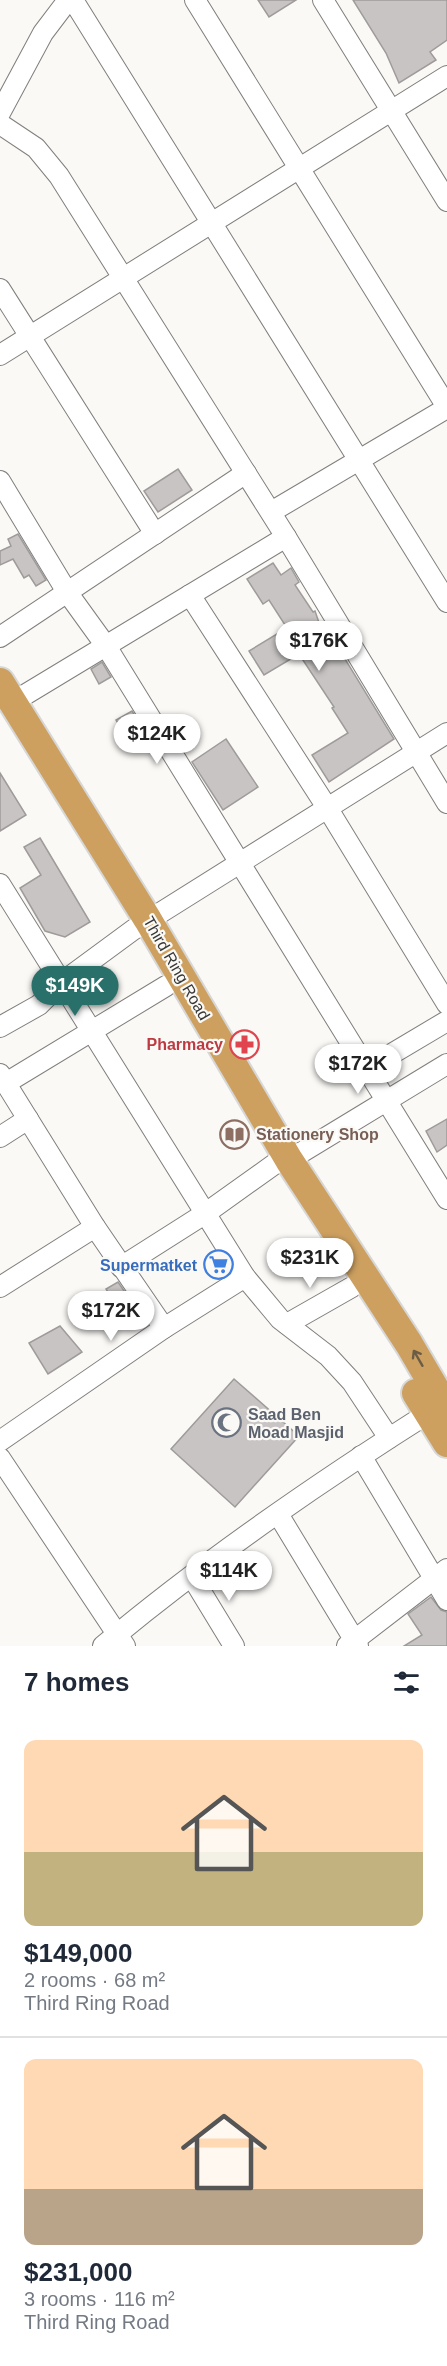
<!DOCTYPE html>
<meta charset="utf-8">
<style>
body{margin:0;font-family:Helvetica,sans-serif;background:#f2f2f3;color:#1f2937;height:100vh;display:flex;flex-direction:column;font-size:22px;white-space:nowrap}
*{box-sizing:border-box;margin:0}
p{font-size:20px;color:#747a83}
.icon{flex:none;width:33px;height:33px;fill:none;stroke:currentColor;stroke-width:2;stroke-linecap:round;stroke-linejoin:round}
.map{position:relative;height:1646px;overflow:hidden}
.details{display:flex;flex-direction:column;background:#fff;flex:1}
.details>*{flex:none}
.price{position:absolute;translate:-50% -51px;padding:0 14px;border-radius:21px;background:#fff;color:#222;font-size:20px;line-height:39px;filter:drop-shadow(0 2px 3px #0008)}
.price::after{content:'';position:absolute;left:50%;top:36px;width:18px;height:14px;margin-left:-9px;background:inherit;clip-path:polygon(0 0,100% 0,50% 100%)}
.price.selected{background:#287069;color:#fff}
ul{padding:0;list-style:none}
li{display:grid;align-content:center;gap:12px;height:318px;padding:0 24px}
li+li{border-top:2px solid #e0e1e3}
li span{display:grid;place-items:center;height:186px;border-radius:12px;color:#555}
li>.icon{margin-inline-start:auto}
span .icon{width:108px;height:108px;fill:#fffc;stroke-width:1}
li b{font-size:26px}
h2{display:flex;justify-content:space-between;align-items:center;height:72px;padding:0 24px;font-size:26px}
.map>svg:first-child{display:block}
.building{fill:#c8c4c4;stroke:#9e9b9a;stroke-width:1.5}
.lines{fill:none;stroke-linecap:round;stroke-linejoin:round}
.minor-casing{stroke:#807f7d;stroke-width:22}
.highway-casing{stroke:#d7d7d7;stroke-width:32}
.minor{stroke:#fff;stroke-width:20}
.highway{stroke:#cda060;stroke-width:28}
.oneway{stroke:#6c5c45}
.labels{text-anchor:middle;stroke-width:4.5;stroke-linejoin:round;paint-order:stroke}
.street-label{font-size:16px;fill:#383837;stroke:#faf9f6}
.health-label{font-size:16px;font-weight:bold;fill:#be3a42;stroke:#faf9f6;text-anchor:end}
.education-label{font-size:16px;font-weight:bold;fill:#785e54;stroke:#faf9f6;text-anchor:start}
.shop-label{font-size:16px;font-weight:bold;fill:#366cbe;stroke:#faf9f6;text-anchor:end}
.worship-label{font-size:16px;font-weight:bold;fill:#5b616d;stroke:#faf9f6;text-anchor:start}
</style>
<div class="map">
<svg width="447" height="1646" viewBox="0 0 447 1646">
<rect width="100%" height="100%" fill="#faf9f6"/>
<g class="building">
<path d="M258,0h38l-27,17z"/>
<path d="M353,0h94v40l-17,12 6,8 -37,23 -13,-30z"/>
<path d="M178,469l14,21 -34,22 -14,-21z"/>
<path d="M18,534l28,46 -10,6 -7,-11 -5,3 -11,-19 -13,6v-14l11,-5 -3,-7z"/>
<path d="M273,563l8,12 10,-7 8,14 -4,3 18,27 2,-1 10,29 6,-4 63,103 -65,43 -17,-27 36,-22 -16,-25 2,-1 -35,-53 -35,21 -15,-24 38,-23 -18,-28 -6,4 -16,-25z"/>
<path d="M102,662l9,15 -12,7 -8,-15z"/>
<path d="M132,711l18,29 -16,10 -18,-30z"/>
<path d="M226,739l32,48 -35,23 -31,-48z"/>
<path d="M0,773l26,42 -26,16z"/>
<path d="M40,838l50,84 -25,15 -20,-6 -25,-43 21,-13 -17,-28z"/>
<path d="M447,1119v26l-10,7 -11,-21z"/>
<path d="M118,1282l22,32 -13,8 -21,-33z"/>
<path d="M60,1326l22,26 -34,22 -19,-31z"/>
<path d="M234,1379l65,57 -64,71 -64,-58z"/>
<path d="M431,1597l10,13 6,2v34h-43l18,-11 -14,-21z"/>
</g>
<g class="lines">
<defs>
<g id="minor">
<path d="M73,0l374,602"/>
<path d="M195,0l252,407"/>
<path d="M323,0l124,201"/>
<path d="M0,113l43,-80 25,-33"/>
<path d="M0,124l36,24 23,28 227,361 161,266"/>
<path d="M0,289l155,245"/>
<path d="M0,355l447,-279"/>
<path d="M0,481l67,111 39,54 341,553"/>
<path d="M271,512l176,-104"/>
<path d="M190,595l138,214 119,195"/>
<path d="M0,637l246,-164"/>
<path d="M13,702l273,-165"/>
<path d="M0,884l245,393 35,42 48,37 24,26 37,56"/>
<path d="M0,1027l39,-22 22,-22 72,-53 314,-197"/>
<path d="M368,1068l79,-47"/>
<path d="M0,1074l95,153 69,101"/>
<path d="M6,1083l160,-97"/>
<path d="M0,1137l28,-18"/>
<path d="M289,1160l158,-96"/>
<path d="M121,1267l85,-54 70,-50"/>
<path d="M0,1287l95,-60"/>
<path d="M287,1324l65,-37"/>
<path d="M0,1441l164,-113 81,-51"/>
<path d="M361,1456l86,144"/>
<path d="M0,1458l125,188"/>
<path d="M278,1514l80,132"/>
<path d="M192,1577l42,69"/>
<path d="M103,1646c105,-88 219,-166 335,-239"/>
<path d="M347,1646l100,-77"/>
</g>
<g id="highway">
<path d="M0,682l148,238 141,240 120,184 38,65"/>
<path d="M416,1393l31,50"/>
</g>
</defs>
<use href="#minor" class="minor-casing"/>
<use href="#highway" class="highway-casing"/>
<use href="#minor" class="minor"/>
<use href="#highway" class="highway"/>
</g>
<defs><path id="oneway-shaft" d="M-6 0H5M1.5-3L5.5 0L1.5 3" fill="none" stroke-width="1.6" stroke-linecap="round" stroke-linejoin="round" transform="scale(1.5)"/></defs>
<use class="oneway" href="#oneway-shaft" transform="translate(418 1358) rotate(-120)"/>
<defs>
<symbol id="pharmacy-ring" viewBox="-11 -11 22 22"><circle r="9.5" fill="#faf9f6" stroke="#e0444e" stroke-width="1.5"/><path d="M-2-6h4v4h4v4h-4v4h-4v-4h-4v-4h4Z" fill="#e0444e"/></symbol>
<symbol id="library-ring" viewBox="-11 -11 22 22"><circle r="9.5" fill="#faf9f6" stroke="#8d6e63" stroke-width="1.5"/><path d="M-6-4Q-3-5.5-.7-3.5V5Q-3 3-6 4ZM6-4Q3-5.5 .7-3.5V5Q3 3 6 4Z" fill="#8d6e63"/></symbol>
<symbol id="supermarket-ring" viewBox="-11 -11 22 22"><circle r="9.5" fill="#faf9f6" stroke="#3f7fe0" stroke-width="1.5"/><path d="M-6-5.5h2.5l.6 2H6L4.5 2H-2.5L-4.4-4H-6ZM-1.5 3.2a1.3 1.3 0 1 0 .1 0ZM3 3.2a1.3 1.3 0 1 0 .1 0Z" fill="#3f7fe0"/></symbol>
<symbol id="mosque-ring" viewBox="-11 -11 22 22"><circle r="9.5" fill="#faf9f6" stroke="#6b7280" stroke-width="1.5"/><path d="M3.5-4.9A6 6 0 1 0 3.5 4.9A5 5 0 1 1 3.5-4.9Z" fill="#6b7280"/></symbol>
</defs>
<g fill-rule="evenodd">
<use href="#pharmacy-ring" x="228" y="1028" width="33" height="33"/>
<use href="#library-ring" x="218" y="1118" width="33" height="33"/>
<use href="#supermarket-ring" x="202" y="1248" width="33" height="33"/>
<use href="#mosque-ring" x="210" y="1406" width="33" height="33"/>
</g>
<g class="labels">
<g class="street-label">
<text transform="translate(177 968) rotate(60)" y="6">Third Ring Road</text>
</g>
<g class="health-label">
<text x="223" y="1050">Pharmacy</text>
</g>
<g class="education-label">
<text x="256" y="1140">Stationery Shop</text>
</g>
<g class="shop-label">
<text x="197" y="1271">Supermatket</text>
</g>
<g class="worship-label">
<text x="248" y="1420">Saad Ben<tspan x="248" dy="18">Moad Masjid</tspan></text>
</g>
</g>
</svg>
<b class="price" style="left:319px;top:672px">$176K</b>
<b class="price" style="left:157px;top:765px">$124K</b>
<b class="price selected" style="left:75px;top:1017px">$149K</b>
<b class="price" style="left:358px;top:1095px">$172K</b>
<b class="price" style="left:310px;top:1289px">$231K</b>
<b class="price" style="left:111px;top:1342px">$172K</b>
<b class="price" style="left:229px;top:1602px">$114K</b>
</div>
<section class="details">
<h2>7 homes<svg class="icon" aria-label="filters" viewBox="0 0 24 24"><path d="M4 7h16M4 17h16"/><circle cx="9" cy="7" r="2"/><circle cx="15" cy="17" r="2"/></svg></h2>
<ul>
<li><span style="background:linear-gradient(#ffd9b3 60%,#c2b280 0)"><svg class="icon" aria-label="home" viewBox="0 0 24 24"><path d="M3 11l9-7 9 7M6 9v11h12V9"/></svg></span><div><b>$149,000</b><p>2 rooms · 68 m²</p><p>Third Ring Road</p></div></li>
<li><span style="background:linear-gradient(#ffd9b3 70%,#b9a48a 0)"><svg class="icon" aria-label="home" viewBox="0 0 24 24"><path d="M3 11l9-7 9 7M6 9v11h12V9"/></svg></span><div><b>$231,000</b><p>3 rooms · 116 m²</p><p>Third Ring Road</p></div></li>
</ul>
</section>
